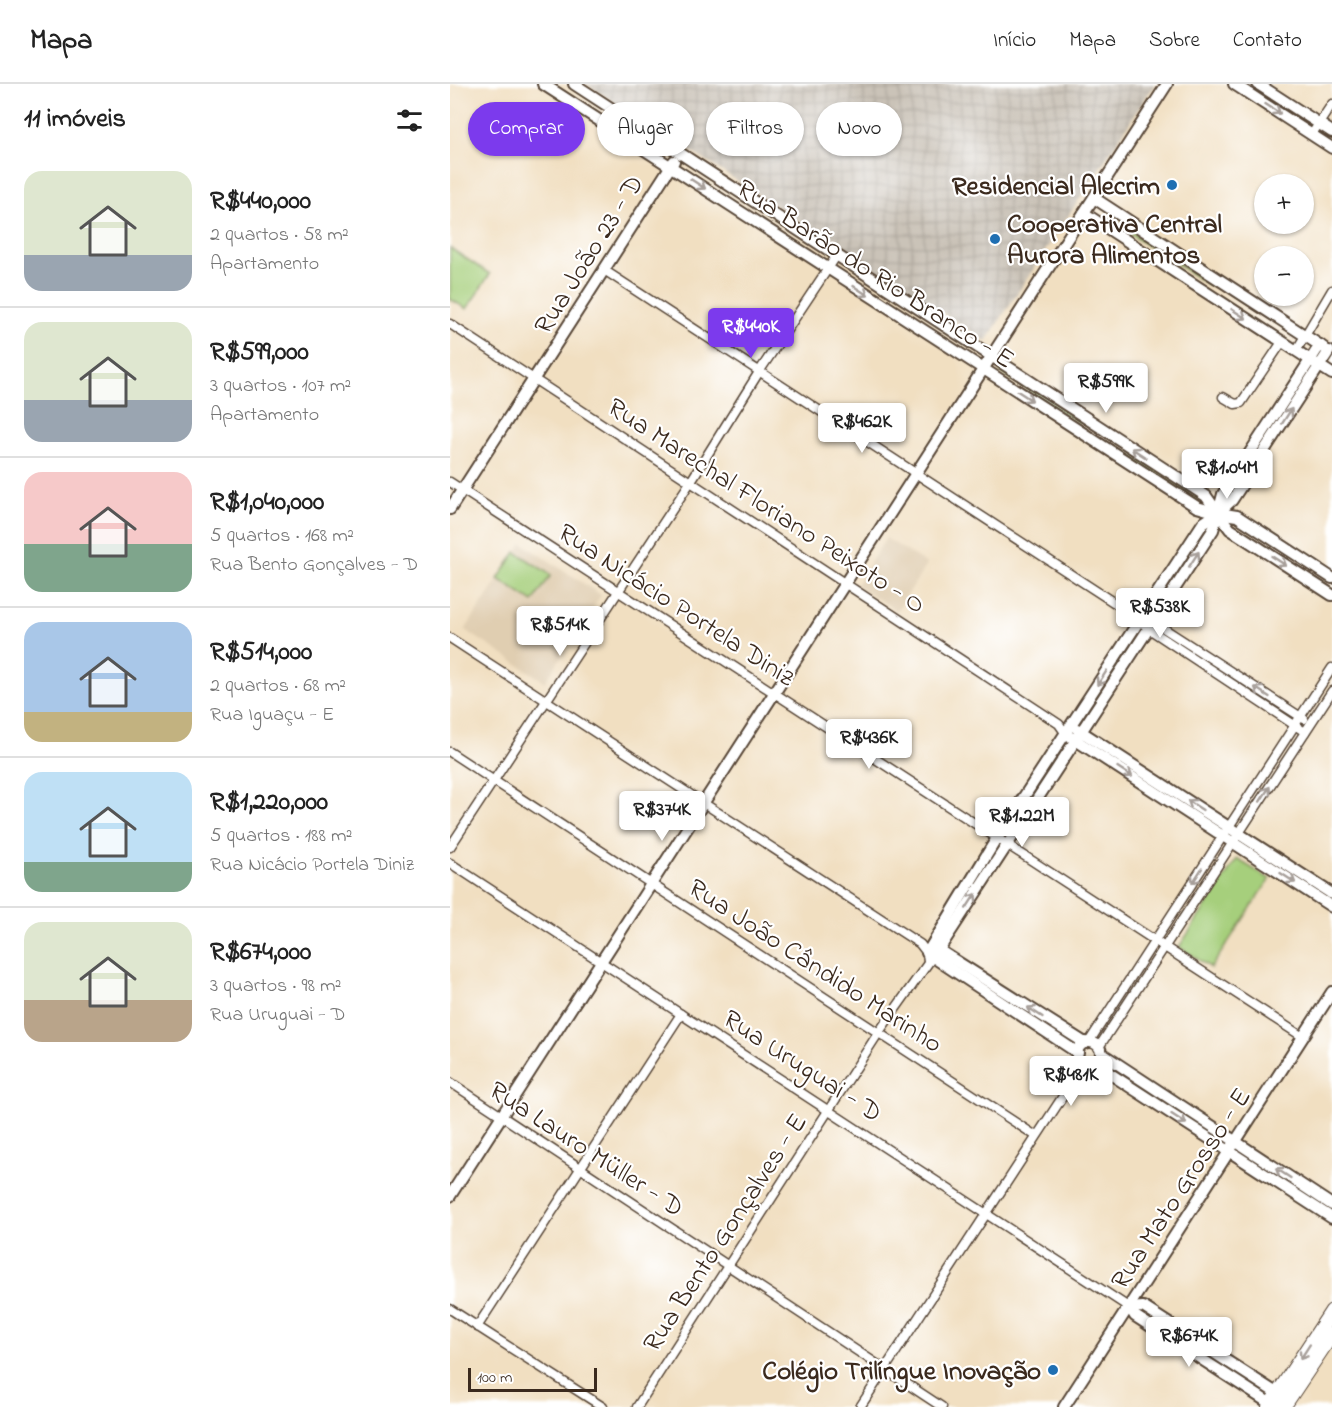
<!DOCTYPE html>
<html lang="pt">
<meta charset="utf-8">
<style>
body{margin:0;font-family:"Indie Flower",sans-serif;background:#f2f2f2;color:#222;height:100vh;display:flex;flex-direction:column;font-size:22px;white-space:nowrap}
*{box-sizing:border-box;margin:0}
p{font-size:20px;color:#767676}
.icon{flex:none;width:33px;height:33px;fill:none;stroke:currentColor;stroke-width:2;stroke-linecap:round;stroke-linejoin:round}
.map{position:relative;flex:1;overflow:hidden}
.side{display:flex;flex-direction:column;background:#fff;width:450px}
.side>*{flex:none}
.banner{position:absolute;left:18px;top:18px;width:570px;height:54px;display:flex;gap:12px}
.controls{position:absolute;left:804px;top:90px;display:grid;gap:12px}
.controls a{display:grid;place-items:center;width:60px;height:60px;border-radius:50%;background:#fff;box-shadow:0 2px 4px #0004;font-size:30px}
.scale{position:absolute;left:18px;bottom:15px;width:129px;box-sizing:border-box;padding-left:6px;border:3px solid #3b2a1e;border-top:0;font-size:16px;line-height:21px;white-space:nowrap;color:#3b2a1e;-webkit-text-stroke:4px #fff;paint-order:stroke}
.price{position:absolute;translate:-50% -51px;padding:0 14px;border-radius:6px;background:#fff;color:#222;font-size:20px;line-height:39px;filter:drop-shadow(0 2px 3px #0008)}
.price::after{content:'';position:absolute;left:50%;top:36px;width:18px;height:14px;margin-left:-9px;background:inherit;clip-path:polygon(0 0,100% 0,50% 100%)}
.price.active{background:#7c3aed;color:#fff}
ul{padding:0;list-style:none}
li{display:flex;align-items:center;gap:18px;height:150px;padding:0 24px}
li+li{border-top:2px solid #e0e0e0}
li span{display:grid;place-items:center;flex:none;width:168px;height:120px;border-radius:18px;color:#555}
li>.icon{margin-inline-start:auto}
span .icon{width:72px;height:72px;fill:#fffc;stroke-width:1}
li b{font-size:26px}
h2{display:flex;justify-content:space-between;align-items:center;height:72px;padding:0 24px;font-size:26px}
.tag{padding:0 21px;border-radius:27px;background:#fff;box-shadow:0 2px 4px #0004;font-size:21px;line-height:54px}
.tag.active{background:#7c3aed;color:#fff}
header{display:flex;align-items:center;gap:36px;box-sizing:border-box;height:84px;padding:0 30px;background:#fff;border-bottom:2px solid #e0e0e0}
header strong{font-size:28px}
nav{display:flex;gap:33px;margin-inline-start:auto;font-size:21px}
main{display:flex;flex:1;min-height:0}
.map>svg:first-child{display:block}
.built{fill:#e0ceb1}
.industrial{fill:url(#industrial-grid)}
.green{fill:#a6cf7b;stroke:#707c4c;stroke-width:1.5}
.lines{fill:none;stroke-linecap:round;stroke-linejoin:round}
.minor-casing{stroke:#564536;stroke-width:11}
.tertiary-casing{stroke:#564536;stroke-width:14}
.primary-casing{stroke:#564536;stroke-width:16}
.minor{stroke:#fff;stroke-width:8}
.tertiary{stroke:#fff;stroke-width:10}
.primary{stroke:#fff;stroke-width:14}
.oneway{stroke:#a79f9a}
.poi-dot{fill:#1f6fb2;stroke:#fff;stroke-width:2}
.labels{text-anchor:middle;stroke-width:4.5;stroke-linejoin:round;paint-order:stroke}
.poi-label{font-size:27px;font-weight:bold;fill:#3b2a1e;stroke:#fff;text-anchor:end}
.street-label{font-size:27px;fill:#3b2a1e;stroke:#fff}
</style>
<header>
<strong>Mapa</strong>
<nav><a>Início</a><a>Mapa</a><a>Sobre</a><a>Contato</a></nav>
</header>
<main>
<section class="side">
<h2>11 imóveis<svg class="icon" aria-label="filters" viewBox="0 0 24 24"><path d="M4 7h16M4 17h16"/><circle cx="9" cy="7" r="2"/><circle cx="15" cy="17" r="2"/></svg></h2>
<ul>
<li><span style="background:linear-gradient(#dfe7d0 70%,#9aa5b1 0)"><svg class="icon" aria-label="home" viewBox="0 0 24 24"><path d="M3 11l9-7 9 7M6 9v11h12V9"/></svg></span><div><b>R$440,000</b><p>2 quartos · 58 m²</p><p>Apartamento</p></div></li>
<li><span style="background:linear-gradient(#dfe7d0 65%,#9aa5b1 0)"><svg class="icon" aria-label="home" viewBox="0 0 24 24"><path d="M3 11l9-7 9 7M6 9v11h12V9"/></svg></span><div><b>R$599,000</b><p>3 quartos · 107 m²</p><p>Apartamento</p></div></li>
<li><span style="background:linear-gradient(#f6c9c9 60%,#7fa58c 0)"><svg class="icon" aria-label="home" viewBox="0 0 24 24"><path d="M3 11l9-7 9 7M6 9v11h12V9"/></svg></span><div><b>R$1,040,000</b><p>5 quartos · 168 m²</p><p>Rua Bento Gonçalves - D</p></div></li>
<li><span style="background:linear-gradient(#a9c7e8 75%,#c2b280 0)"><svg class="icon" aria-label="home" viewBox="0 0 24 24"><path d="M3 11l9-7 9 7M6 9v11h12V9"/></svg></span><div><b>R$514,000</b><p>2 quartos · 68 m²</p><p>Rua Iguaçu - E</p></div></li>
<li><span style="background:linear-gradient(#bfe0f5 75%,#7fa58c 0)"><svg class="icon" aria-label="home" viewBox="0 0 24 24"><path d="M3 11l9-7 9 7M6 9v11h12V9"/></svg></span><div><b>R$1,220,000</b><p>5 quartos · 188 m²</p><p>Rua Nicácio Portela Diniz</p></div></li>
<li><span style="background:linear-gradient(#dfe7d0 65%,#b9a48a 0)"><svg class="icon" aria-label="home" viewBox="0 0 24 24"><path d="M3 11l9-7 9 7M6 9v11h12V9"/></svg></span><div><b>R$674,000</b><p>3 quartos · 98 m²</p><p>Rua Uruguai - D</p></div></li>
</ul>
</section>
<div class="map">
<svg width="882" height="1323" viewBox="0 0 882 1323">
<defs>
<pattern id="industrial-grid" width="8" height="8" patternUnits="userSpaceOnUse" patternTransform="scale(1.5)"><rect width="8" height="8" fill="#cac3b8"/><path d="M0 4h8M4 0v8" fill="none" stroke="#aea89e"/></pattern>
</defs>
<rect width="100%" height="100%" fill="#fff"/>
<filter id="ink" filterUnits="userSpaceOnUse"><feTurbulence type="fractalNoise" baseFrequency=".0167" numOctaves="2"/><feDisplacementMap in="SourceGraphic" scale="12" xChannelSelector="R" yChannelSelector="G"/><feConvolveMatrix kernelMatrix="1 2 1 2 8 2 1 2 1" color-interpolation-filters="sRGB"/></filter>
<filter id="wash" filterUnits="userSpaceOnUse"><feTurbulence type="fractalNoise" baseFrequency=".008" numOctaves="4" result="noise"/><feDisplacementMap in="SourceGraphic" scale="24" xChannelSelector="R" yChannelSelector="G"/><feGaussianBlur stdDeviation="1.35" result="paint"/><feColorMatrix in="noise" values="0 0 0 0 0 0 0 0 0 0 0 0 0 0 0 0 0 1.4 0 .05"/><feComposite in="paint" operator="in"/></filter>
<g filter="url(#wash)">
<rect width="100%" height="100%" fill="#f1dfc1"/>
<g class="built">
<path d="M436,454l41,26 -30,47 -41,-26z"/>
<path d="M72,459l79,52 -56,87 -80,-52z"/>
</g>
<path class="industrial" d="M136,0h569l-169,257z"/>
<g class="green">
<path d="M658,132l106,70 -7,-2 -101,-65z"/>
<path d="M0,164l40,26 -23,35 -17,-10z"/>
<path d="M552,284l80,53 -3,3 -79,-52z"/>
<path d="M667,361l87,57 -2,3 -87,-57z"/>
<path d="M66,468l35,23 -18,27 -35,-23z"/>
<path d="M787,775l33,20 -59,89 -32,-21z"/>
</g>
</g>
<g filter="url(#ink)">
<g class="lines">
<defs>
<g id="minor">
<path d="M862,50l20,-30"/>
<path d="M154,186l529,345 16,14 156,103"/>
<path d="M0,240l609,400 7,10"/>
<path d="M846,267l36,-61"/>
<path d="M773,313l12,7 6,-1 41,-61"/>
<path d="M0,398l853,555"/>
<path d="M687,531l6,1 11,6 150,97"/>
<path d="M0,554l470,306 7,9 1,8"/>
<path d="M0,668l586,384"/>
<path d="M0,763l241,-366 68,-109 78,-117"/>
<path d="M0,779l680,445"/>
<path d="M639,958l243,-374"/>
<path d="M649,963l233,-356"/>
<path d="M0,998l492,325"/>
<path d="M0,1225l153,98"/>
<path d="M27,1243l204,-313"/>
<path d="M187,1323l242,-375 52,-73"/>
<path d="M410,1323l224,-343"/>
</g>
<g id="tertiary">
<path d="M93,0l654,423 21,6 12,16 102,66"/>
<path d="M124,0l632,412 12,17 19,3 95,62"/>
<path d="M784,0l98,64"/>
<path d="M808,0l74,48"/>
<path d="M644,114l230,150"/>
<path d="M634,129l248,161"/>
<path d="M0,425l224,-348"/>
<path d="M627,645l255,165"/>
<path d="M621,653l261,170"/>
<path d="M484,863l151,96"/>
<path d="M484,873l279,-427 5,-17 14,-13 97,-149"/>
<circle cx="639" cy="970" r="12"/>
<path d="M628,969l-151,-100 70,-115 206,-315 15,-10 5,-19 97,-149"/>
<path d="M651,969l231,152"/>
<path d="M645,980l237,154"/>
<path d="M0,1112l717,-1112"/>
<path d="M680,1224l13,-1 135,87"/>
<path d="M680,1224l5,8 136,88"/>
<path d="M614,1323l268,-415"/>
</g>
<g id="primary">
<path d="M819,1323l63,-96"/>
<path d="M833,1323l49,-73"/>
</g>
</defs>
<use href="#minor" class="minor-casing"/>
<use href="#tertiary" class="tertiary-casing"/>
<use href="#primary" class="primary-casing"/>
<use href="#minor" class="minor"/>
<use href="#tertiary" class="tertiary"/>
<use href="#primary" class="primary"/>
</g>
<defs><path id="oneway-shaft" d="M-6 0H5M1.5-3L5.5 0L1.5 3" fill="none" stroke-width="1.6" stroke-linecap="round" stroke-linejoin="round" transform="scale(1.5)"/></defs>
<g class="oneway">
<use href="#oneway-shaft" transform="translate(823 25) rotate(33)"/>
<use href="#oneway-shaft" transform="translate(248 100) rotate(33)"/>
<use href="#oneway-shaft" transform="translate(411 207) rotate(33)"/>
<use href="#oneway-shaft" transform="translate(789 230) rotate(33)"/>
<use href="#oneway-shaft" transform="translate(575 312) rotate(33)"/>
<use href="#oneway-shaft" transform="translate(837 332) rotate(-57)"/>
<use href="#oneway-shaft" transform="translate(689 369) rotate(-147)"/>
<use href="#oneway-shaft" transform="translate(744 475) rotate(-57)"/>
<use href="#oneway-shaft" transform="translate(829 477) rotate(33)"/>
<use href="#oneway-shaft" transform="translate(652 594) rotate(123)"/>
<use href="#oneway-shaft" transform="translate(812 608) rotate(-147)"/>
<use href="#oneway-shaft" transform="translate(675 688) rotate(33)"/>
<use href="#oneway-shaft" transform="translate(815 710) rotate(-57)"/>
<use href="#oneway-shaft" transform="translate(745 721) rotate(-147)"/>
<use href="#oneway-shaft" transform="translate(747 792) rotate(123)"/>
<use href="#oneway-shaft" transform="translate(838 794) rotate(33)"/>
<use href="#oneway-shaft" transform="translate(521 817) rotate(-57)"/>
<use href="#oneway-shaft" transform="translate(585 928) rotate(-147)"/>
<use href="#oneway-shaft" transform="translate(729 1035) rotate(33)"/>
<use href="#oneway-shaft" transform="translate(833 1089) rotate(-147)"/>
<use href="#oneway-shaft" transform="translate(855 1268) rotate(123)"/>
</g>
</g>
<g class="poi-dot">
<circle cx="722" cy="101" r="6"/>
<circle cx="545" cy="155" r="6"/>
<circle cx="603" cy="1286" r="6"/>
</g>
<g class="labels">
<g class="poi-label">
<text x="710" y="110">Residencial Alecrim</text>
<text x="557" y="148" text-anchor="start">Cooperativa Central<tspan x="557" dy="31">Aurora Alimentos</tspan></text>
<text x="591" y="1295">Colégio Trilíngue Inovação</text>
</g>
<g class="street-label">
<text transform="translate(138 170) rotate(-58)" y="9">Rua João 23 - D</text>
<text transform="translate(426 189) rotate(33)" y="9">Rua Barão do Rio Branco - E</text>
<text transform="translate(317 421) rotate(33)" y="9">Rua Marechal Floriano Peixoto - O</text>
<text transform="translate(227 520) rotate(33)" y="9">Rua Nicácio Portela Diniz</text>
<text transform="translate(366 881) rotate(33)" y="9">Rua João Cândido Marinho</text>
<text transform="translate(353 981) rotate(33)" y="9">Rua Uruguai - D</text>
<text transform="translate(137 1064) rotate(33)" y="9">Rua Lauro Müller - D</text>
<text transform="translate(730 1104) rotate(-57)" y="9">Rua Mato Grosso - E</text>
<text transform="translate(274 1148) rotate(-57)" y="9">Rua Bento Gonçalves - E</text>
</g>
</g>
</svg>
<div class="controls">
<a>+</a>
<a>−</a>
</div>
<div class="scale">100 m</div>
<b class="price active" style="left:301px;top:275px">R$440K</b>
<b class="price" style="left:656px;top:330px">R$599K</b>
<b class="price" style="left:412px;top:370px">R$462K</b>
<b class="price" style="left:777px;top:416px">R$1.04M</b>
<b class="price" style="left:710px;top:555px">R$538K</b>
<b class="price" style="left:110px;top:573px">R$514K</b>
<b class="price" style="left:419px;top:686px">R$436K</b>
<b class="price" style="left:212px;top:758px">R$374K</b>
<b class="price" style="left:572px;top:764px">R$1.22M</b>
<b class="price" style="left:621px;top:1023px">R$481K</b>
<b class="price" style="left:739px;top:1284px">R$674K</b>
<div class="banner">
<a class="tag active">Comprar</a>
<a class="tag">Alugar</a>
<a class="tag">Filtros</a>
<a class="tag">Novo</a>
</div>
</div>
</main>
